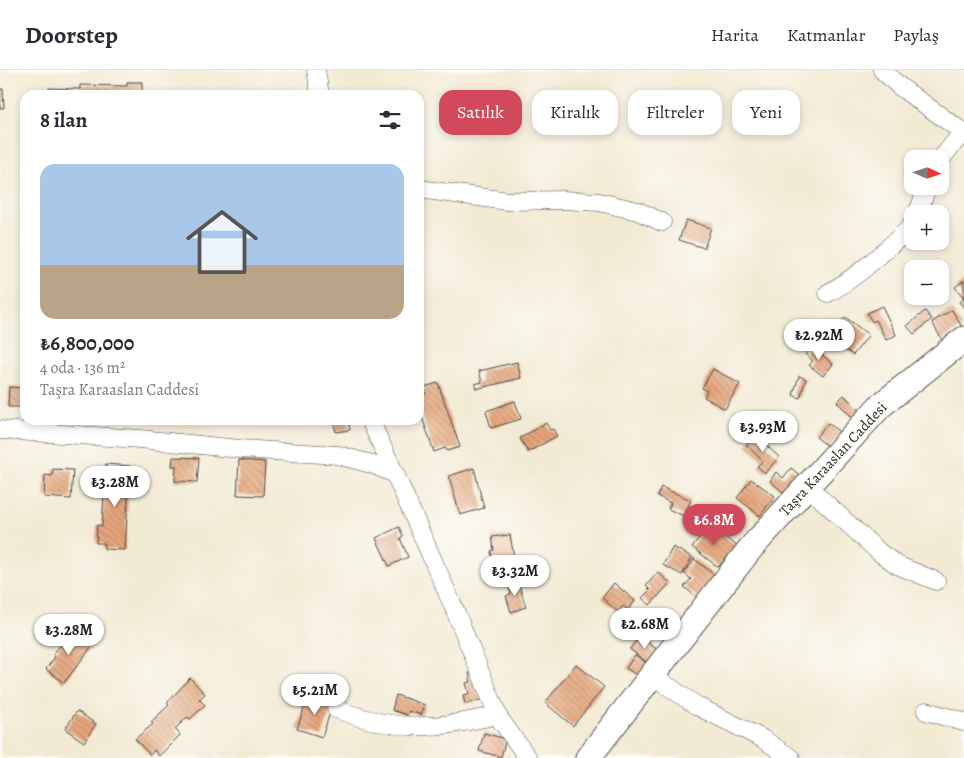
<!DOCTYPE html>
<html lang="tr">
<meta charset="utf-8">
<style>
body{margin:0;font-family:Alegreya,serif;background:#f2f2f3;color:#2b2b33;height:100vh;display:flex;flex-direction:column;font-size:19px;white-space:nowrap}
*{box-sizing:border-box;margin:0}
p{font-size:16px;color:#7c7c81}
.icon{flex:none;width:28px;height:28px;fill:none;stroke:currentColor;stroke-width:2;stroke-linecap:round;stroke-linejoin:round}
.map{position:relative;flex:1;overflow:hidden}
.drawer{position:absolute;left:20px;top:20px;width:404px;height:335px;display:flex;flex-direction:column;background:#fff;border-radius:15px;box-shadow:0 2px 8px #0003}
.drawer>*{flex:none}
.guide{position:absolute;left:439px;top:20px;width:450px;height:45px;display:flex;gap:10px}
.needle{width:32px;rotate:93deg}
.buttons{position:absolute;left:904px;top:80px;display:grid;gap:10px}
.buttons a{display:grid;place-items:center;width:45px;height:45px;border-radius:10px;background:#fff;box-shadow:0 2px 8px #0003;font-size:25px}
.price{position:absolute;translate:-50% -42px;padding:0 11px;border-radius:18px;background:#fff;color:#222;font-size:16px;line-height:32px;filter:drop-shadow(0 1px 2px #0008)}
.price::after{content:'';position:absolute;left:50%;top:30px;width:15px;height:11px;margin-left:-8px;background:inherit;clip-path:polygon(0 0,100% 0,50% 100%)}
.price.on{background:#d1495b;color:#fff}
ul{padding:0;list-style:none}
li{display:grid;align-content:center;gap:10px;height:265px;padding:0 20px}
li+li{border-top:1px solid #e1e1e2}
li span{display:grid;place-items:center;height:155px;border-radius:15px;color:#555}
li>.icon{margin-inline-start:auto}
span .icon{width:90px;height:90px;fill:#fffc;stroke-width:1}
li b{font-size:21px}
h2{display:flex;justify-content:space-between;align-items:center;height:60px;padding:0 20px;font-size:21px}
.tag{padding:0 18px;border-radius:15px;background:#fff;box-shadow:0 2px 8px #0003;font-size:18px;line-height:45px}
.tag.on{background:#d1495b;color:#fff}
header{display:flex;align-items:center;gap:30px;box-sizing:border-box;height:70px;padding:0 25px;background:#fff;border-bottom:1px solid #e1e1e2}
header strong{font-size:24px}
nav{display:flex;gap:28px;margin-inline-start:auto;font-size:18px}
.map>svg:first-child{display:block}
.building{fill:url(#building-back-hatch)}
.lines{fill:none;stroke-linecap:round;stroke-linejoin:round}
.street-casing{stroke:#494844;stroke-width:19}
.secondary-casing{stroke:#494844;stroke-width:27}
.street{stroke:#fff;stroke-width:18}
.secondary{stroke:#fff;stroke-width:25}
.labels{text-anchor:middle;stroke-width:4;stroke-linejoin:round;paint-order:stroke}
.street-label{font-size:15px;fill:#2b2b2b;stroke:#fdfcf7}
</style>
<header>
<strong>Doorstep</strong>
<nav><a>Harita</a><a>Katmanlar</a><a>Paylaş</a></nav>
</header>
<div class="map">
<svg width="964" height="688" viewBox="0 0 964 688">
<defs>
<pattern id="building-back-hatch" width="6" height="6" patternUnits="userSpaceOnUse" patternTransform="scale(1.25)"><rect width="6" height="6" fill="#e6a67c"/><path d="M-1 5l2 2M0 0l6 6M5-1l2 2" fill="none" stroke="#bb8766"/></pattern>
</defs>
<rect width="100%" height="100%" fill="#fdfcf7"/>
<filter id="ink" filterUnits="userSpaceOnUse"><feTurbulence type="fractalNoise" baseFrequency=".02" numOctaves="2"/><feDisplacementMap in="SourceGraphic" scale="10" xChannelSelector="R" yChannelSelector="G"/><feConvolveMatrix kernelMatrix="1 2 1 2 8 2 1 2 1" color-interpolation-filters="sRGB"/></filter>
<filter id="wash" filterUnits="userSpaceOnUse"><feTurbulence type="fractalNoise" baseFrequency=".0096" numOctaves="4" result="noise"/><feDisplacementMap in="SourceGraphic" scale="20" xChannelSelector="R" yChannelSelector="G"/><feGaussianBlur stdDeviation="1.12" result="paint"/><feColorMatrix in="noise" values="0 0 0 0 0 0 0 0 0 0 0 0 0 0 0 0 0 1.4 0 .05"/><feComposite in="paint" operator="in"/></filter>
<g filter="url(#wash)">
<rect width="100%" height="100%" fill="#f3ead4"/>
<g id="blocks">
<g class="building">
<path d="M127,12h15v13h-93v-7l31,1v-4l47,1z"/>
<path d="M0,19h3l1,19h-4z"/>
<path d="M907,96l5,3v9l-8,-5z"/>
<path d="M686,150l25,8 -7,20 -25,-8z"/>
<path d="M964,210v28l-5,-6 5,-4 -9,-11z"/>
<path d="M882,236l14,29 -10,5 -10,-20 -4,2 -5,-9z"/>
<path d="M952,240l10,17 -20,13 -10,-18z"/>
<path d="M925,241l7,8 -18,15 -7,-8z"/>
<path d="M845,247l24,18 -16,20 -23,-18z"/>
<path d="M812,276l21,18 -10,12 -14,-11 4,-4 -8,-7z"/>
<path d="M517,292l4,16 -45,11 -1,-5 7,-2 -3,-11z"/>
<path d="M713,299l27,15 -15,25 -21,-12 3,-6 -5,-3z"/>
<path d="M799,306l7,3 -6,19 -7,-3z"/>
<path d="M438,313l22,64 -13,4 -2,-3 -11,4 -13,-38 -2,-18 7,-3 -2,-6z"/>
<path d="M9,317l16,1v19h-17z"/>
<path d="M844,325l16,16 -7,7 -16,-16z"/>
<path d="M515,331l6,18 -30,9 -5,-17z"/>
<path d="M333,350h15l2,10 -14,2z"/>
<path d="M546,353l4,7 3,-1 4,7 -29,16 -8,-14z"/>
<path d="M828,353l14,11 -12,14 -14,-11z"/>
<path d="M755,365l24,22 -14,16 -8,-7 6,-5 -17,-16z"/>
<path d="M173,387l26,1 -2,24 -22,-1 1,-15h-4z"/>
<path d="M239,390l26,2 -2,34 -26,-1z"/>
<path d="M106,394l24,2 -5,84 -21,-1v-6h-8l1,-18 5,1z"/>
<path d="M474,398l10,40 -24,7 -11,-39z"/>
<path d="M791,398l11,9 -14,19 -18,-15 6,-9 7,6z"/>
<path d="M53,399l20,1 -2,29 -27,-2 1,-22 7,1z"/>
<path d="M751,409l24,17 -15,20 -23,-18z"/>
<path d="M661,417l30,13 -7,16 -16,-7 3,-6 -14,-7z"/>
<path d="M709,455l28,21 -19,21 -26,-20z"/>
<path d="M399,457l4,9 -3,2 8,19 -19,9 -13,-28z"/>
<path d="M510,465l6,33 -18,3 -2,-12 -4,1 -1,-9 3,-1 -2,-13z"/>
<path d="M673,477l19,10 -10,18 -19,-10z"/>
<path d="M694,489l21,16 -17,23 -14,-11 7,-8 -7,-6z"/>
<path d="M658,502l12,11 -20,22 -8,-7 8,-8 -4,-4z"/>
<path d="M517,509l9,28 -15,5 -5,-16 5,-2 -4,-12z"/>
<path d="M614,513l21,18 -7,9 -5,-4 -5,6 -16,-14z"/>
<path d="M72,560l20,16 -28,37 -18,-14 9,-12 -2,-2z"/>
<path d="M640,566l20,16 -10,13 -20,-16z"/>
<path d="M635,585l15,10 -9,13 -15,-10z"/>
<path d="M576,594l28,23 -31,39 -28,-23z"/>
<path d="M478,601l7,28 -20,5 -2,-9 6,-1 -3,-11 5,-1 -2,-9z"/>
<path d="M190,608l15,16 -6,5 6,6 -15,14 -3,-2 -12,12 5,6 -21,21 -5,-6 -4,5 -15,-16 18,-15 -2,-2 18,-17 -2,-2z"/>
<path d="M396,625l29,10 -4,10 -12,-4 -2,4 -15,-5z"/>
<path d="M308,626l25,8 -11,33 -25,-8z"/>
<path d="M77,641l19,13 -12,18 -19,-13z"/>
<path d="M484,663l22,6 -5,18 -22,-6z"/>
</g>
</g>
</g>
<g filter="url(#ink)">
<use href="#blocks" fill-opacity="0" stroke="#494844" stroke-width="1"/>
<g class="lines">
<defs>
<g id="street">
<path d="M316,0l4,25"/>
<path d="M882,0l17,16 65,47"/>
<path d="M940,90l23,-28"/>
<path d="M419,119l89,12 55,-1 36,2 39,9 24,11"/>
<path d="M917,144l11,-28"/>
<path d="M828,223c30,-16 56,-42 82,-65l2,-5"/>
<path d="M370,350l25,54"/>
<path d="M0,360l140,9 100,10 98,6 33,9 24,10 59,134 45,110 29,40"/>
<path d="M807,416l72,66 18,13 39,16"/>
<path d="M652,605l45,31 66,33 28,19"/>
<path d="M336,639c60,23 99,21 161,6"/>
<path d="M926,641l38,11"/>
</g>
<path id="secondary" d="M588,688l162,-209 130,-143 84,-67"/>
</defs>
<use href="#street" class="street-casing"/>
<use href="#secondary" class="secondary-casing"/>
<use href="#street" class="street"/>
<use href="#secondary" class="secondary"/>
</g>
</g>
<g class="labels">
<g class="street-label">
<text transform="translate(833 389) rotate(-47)" y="5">Taşra Karaaslan Caddesi</text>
</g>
</g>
</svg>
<div class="buttons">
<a><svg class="needle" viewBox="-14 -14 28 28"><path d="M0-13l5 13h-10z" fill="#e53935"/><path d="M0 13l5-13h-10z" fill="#7c7c81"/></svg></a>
<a>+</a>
<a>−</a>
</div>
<b class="price" style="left:819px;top:291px">₺2.92M</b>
<b class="price" style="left:763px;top:383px">₺3.93M</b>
<b class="price" style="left:115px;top:438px">₺3.28M</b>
<b class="price on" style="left:714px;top:476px">₺6.8M</b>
<b class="price" style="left:515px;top:527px">₺3.32M</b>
<b class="price" style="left:645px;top:580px">₺2.68M</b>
<b class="price" style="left:69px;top:586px">₺3.28M</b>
<b class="price" style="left:315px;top:646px">₺5.21M</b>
<div class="guide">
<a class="tag on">Satılık</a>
<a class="tag">Kiralık</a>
<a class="tag">Filtreler</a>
<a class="tag">Yeni</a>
</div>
<section class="drawer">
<h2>8 ilan<svg class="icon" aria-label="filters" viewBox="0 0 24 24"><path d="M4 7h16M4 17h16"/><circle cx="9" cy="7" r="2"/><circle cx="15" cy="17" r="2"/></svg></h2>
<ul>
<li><span style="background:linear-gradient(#a9c7e8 65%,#b9a48a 0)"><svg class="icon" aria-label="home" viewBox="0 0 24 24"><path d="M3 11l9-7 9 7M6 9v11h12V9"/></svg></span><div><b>₺6,800,000</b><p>4 oda · 136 m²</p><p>Taşra Karaaslan Caddesi</p></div></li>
</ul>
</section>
</div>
